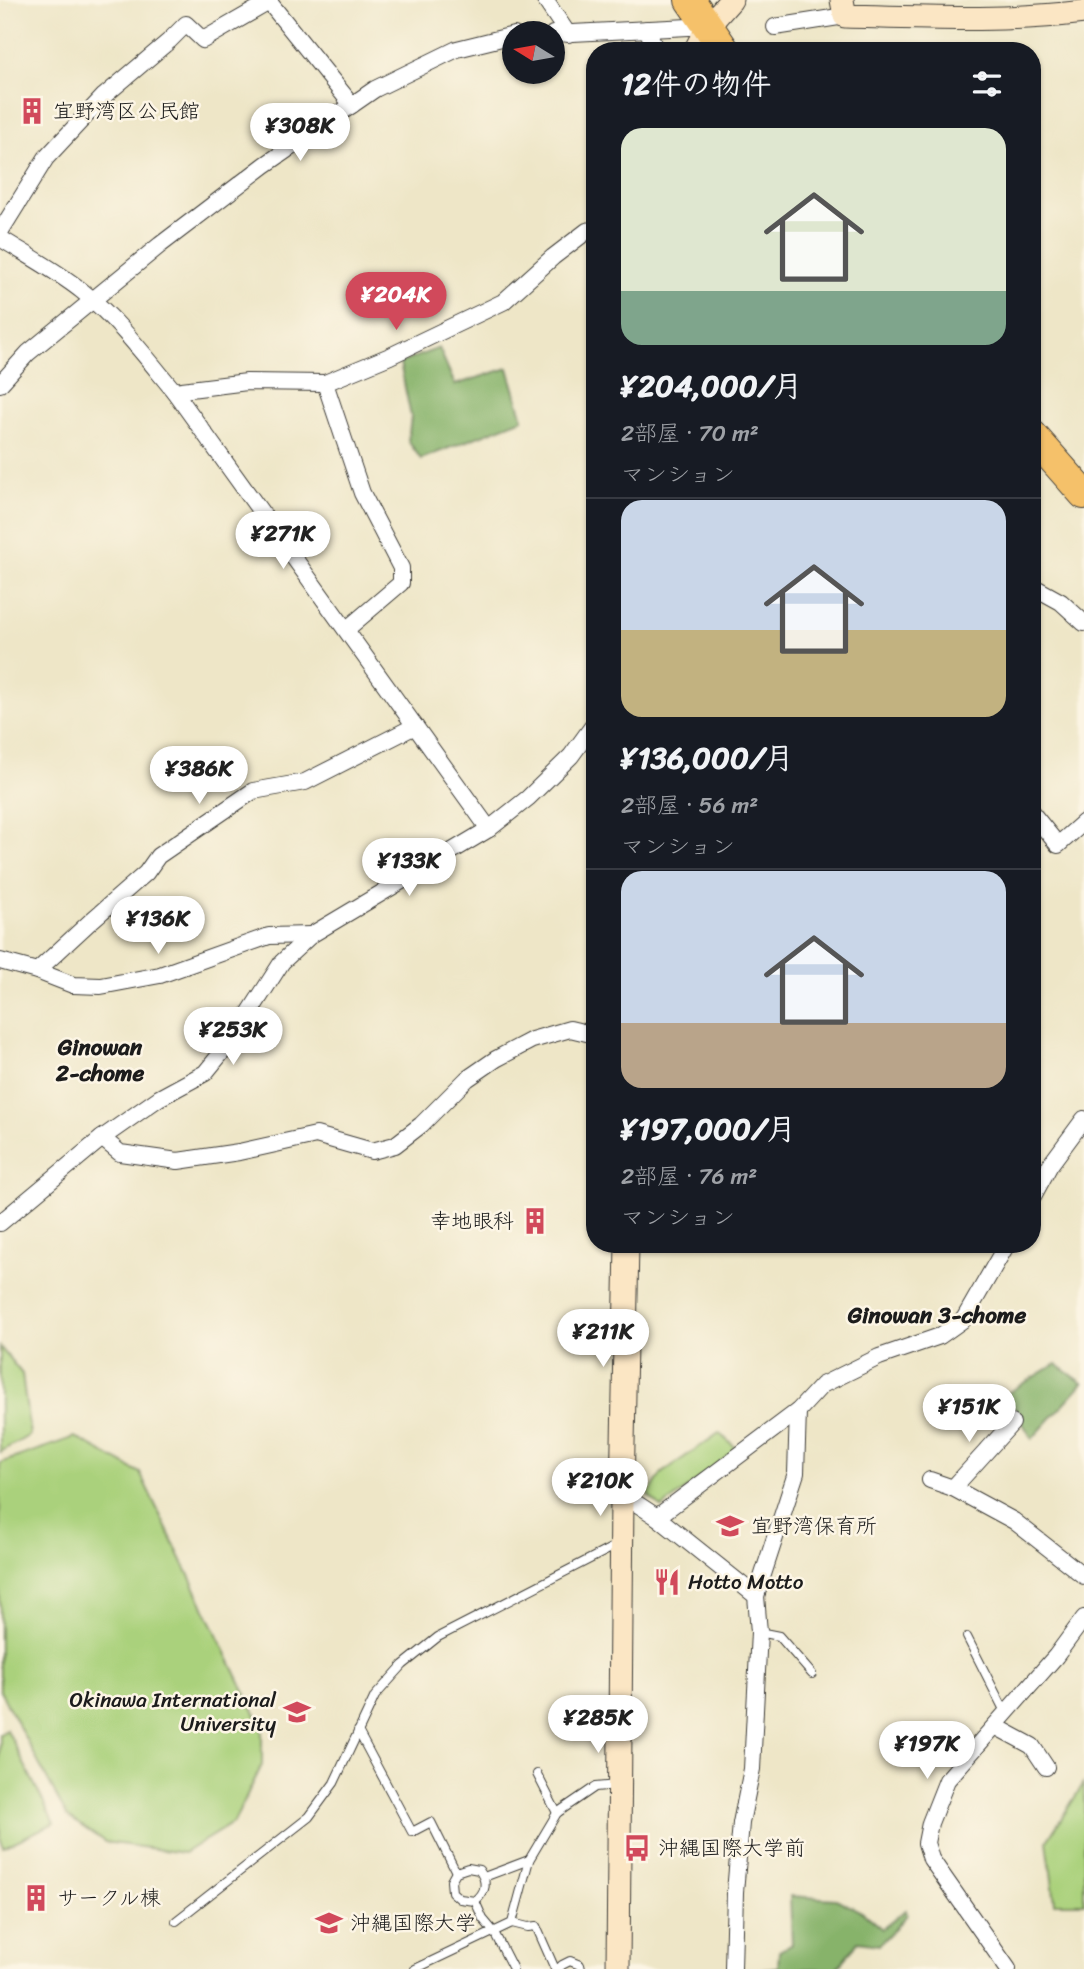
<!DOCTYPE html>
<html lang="ja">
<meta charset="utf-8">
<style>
body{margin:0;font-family:Sriracha,"Klee One",sans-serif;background:#20242c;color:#f1f3f6;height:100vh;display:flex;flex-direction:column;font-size:26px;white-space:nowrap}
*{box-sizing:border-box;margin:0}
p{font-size:23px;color:#9ea1a6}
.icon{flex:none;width:38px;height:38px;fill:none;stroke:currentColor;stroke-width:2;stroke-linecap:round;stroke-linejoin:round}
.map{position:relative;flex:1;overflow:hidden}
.panel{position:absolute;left:586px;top:42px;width:455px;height:1211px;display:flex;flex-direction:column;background:#171b24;border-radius:28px;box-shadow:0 2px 5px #0004}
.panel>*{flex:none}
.needle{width:46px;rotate:281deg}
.controls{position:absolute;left:502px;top:21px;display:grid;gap:14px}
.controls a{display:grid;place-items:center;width:63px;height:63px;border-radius:50%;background:#171b24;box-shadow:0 2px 5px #0004;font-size:35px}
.price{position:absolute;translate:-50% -60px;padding:0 16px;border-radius:24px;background:#fff;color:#222;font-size:23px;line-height:46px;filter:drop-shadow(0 2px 4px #0008)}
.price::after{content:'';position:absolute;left:50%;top:42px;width:21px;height:16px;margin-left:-10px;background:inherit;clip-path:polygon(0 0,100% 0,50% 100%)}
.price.active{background:#d1495b;color:#fff}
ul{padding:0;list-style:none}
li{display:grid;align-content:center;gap:14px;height:371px;padding:0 35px}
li+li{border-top:2px solid #363941}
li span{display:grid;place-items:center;height:217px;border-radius:21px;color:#555}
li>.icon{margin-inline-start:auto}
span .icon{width:126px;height:126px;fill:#fffc;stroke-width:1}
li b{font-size:30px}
h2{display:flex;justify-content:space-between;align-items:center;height:84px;padding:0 35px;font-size:30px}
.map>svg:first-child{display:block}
.green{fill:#aad17b;stroke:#63764c;stroke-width:2}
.forest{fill:#87b36b;stroke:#526844;stroke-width:2}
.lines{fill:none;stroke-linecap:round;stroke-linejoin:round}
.lane-casing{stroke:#3c3a36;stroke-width:10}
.street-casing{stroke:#3c3a36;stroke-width:18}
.secondary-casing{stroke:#3c3a36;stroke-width:25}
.highway-casing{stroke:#3c3a36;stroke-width:32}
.lane{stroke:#fff;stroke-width:8}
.street{stroke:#fff;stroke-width:16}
.secondary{stroke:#fbe6c4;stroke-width:23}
.highway{stroke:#f5c16b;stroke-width:30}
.labels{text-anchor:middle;stroke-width:5;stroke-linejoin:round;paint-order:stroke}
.poi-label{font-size:21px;fill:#1c1c1c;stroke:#fcf5e5;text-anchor:start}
.neighbourhood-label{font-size:23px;font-weight:bold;fill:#1c1c1c;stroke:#fcf5e5}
</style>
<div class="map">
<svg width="1084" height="1969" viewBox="0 0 1084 1969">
<rect width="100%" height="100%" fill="#fcf5e5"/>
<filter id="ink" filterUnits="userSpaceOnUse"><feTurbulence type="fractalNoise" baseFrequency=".0143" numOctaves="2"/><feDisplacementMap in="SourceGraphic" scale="14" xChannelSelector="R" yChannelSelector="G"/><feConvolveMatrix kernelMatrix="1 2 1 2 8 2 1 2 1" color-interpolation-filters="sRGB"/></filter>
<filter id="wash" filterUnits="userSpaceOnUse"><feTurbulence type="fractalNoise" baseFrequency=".00686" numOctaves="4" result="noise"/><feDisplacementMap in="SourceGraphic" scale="28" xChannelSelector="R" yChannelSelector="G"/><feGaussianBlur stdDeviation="1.57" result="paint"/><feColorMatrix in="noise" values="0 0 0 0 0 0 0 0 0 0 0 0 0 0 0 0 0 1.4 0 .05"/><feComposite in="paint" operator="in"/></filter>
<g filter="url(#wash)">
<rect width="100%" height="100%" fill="#eee6c7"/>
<g class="green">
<path d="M0,1347l22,27 8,61 -30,17z"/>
<path d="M719,1433l18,16 -75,59 -14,-13 14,-22z"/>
<path d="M75,1437l65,36 122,255v37l-28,57 -50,31 -79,-11 -38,-26 -67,-125v-228z"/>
<path d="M7,1730l47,93 -50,24 -4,-9v-104z"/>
<path d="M1084,1783v120h-29l-8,-62z"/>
</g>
<g class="forest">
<path d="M439,348l16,37 53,-17 15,51 -102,40 -13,-18 3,-24 -11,-54z"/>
<path d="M1056,1364l27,19 -51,56 -26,-45z"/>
<path d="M790,1896l46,3 26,13 20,17 24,-19 1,5 -28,30 -21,-3 -22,27h-74l16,-2 1,-16 13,-7z"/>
</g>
</g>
<g filter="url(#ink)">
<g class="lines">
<defs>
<g id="lane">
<path d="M759,1632l20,4 33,38"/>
<path d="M967,1637l38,75"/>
<path d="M358,1731l54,101 19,-10 25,50"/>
<path d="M537,1774l20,39"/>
<path d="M468,1868l11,2c9,12 7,22 -4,31l-15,-2 -8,-7 -1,-11 5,-9z"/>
<path d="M484,1877l45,-17"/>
<path d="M475,1901l8,18 11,13 19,37"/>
<path d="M176,1921l133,-104 25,-34 41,-87 28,-31 35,-28 181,-93"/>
<path d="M512,1923l16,4 8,-1 19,43"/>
<path d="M415,1969l97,-46 17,-63 28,-47 38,-26 22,-2"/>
<path d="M558,1969l4,-4 8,-4 10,4 1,4"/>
</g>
<g id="street">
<path d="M270,0l-1,2 83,103"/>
<path d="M545,0l23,34"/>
<path d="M775,27l70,-11"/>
<path d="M647,29l9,22"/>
<path d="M553,34l155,-8"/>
<path d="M0,232l46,-74 58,-62 65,-55 17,-17 17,16 66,-38"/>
<path d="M0,238c27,17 57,33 82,53 35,28 63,65 92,100l315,438"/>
<path d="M325,383l37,110 39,75v15l-54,46"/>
<path d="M0,384l28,-31 132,-108 105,-80 110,-76 82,-40 57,-14"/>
<path d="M174,391l73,-9 78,1 65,-27 113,-54 50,-45 34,-26 8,-2"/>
<path d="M1032,586l29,16 23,21"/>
<path d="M1032,813l26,32 26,-23"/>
<path d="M0,961l37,10 36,14 28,1 59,-11 109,-39 42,-1"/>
<path d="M37,971l54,-50 55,-48 12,-17 95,-65 52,-9 110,-56"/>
<path d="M102,1138l18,15 58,8 61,-9 77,-17 56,16 23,-6 26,-20 46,-46 29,-20 36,-19 38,-11 25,6"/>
<path d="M1032,1198l18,-33 34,-46"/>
<path d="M0,1223l102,-85 57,-40 46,-25 27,-33 50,-78 29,-27 178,-106 39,-31 43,-42 24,-33"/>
<path d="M930,1480l23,8 61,33 70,55"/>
<path d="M953,1488l59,-65"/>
<path d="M622,1494l35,23 99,79 3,36 -7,137 -11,54 -6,69 -2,77"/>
<path d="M657,1517l141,-106 24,-26 57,-28 61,-21 24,-17 43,-75"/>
<path d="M756,1596l40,-123 2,-62"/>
<path d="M995,1726l37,20 14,21"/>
<path d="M1008,1969l-77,-110 -5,-16 4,-20 17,-43 109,-124 28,-38"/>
</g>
<g id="secondary">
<path d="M842,0l3,16c80,2 159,6 239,-4"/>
<path d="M695,51l13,-25 23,-26"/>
<path d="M618,1969l4,-475 5,-250"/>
</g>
<g id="highway">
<path d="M690,0l35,51"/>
<path d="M1032,435l52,59"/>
</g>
</defs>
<use href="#lane" class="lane-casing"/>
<use href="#street" class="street-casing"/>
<use href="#secondary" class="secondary-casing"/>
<use href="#highway" class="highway-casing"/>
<use href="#lane" class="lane"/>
<use href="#street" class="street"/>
<use href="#secondary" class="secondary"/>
<use href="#highway" class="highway"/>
</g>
</g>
<defs>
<symbol id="building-bare" viewBox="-9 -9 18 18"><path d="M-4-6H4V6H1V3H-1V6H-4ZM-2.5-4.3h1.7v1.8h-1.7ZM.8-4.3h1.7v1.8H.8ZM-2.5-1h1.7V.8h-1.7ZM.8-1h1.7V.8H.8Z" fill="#d1495b" stroke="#fcf5e5" stroke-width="2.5" paint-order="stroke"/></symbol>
<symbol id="school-bare" viewBox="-9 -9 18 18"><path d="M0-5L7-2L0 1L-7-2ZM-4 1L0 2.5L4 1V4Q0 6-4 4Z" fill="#d1495b" stroke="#fcf5e5" stroke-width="2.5" paint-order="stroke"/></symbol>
<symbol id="restaurant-bare" viewBox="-9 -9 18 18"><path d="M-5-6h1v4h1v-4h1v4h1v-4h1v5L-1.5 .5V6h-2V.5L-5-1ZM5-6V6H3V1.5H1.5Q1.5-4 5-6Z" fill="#d1495b" stroke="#fcf5e5" stroke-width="2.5" paint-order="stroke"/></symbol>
<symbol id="university-bare" viewBox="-9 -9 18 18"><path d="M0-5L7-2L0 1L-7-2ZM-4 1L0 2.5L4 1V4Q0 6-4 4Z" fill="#d1495b" stroke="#fcf5e5" stroke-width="2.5" paint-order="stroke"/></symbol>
<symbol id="bus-bare" viewBox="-9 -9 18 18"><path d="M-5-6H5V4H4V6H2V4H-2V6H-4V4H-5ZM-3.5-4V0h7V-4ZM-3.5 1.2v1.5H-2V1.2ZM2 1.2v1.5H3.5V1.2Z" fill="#d1495b" stroke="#fcf5e5" stroke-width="2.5" paint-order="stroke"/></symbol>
</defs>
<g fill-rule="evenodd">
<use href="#building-bare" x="13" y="92" width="38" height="38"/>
<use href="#building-bare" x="516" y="1202" width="38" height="38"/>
<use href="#school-bare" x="711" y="1507" width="38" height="38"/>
<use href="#restaurant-bare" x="648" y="1563" width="38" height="38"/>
<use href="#university-bare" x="278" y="1693" width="38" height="38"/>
<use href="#bus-bare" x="618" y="1829" width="38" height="38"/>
<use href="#building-bare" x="17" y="1879" width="38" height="38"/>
<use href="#university-bare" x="310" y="1904" width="38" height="38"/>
</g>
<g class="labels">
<g class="poi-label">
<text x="53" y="118">宜野湾区公民館</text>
<text x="514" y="1228" text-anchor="end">幸地眼科</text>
<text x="751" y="1533">宜野湾保育所</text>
<text x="688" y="1589">Hotto Motto</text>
<text x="276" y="1707" text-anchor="end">Okinawa International<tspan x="276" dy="24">University</tspan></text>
<text x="658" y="1855">沖縄国際大学前</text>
<text x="57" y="1905">サークル棟</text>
<text x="350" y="1930">沖縄国際大学</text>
</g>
<g class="neighbourhood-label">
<text x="100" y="1055">Ginowan<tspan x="100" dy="26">2-chome</tspan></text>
<text x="937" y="1323">Ginowan 3-chome</text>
</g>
</g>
</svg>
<div class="controls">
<a><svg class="needle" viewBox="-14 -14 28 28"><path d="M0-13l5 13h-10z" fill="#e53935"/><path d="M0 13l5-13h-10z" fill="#9ea1a6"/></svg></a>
</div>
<b class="price" style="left:300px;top:163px">¥308K</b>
<b class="price active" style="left:396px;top:332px">¥204K</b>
<b class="price" style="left:283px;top:571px">¥271K</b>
<b class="price" style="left:199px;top:806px">¥386K</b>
<b class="price" style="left:409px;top:898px">¥133K</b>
<b class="price" style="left:158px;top:956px">¥136K</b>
<b class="price" style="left:233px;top:1067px">¥253K</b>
<b class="price" style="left:603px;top:1369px">¥211K</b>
<b class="price" style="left:969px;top:1444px">¥151K</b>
<b class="price" style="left:600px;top:1518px">¥210K</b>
<b class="price" style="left:598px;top:1755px">¥285K</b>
<b class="price" style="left:927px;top:1781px">¥197K</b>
<section class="panel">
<h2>12件の物件<svg class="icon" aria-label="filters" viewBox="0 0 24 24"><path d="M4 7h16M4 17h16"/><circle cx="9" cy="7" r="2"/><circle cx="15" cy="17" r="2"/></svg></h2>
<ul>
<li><span style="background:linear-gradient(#dfe7d0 75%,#7fa58c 0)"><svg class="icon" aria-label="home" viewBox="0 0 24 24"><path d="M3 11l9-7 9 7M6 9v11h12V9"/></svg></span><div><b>¥204,000/月</b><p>2部屋 · 70 m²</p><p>マンション</p></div></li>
<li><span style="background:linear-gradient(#c9d6e8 60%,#c2b280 0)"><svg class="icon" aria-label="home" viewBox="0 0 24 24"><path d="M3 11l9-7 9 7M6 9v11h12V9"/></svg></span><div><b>¥136,000/月</b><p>2部屋 · 56 m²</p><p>マンション</p></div></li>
<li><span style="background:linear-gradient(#c9d6e8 70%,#b9a48a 0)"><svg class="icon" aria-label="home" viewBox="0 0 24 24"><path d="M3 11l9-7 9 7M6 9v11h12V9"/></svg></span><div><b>¥197,000/月</b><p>2部屋 · 76 m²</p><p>マンション</p></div></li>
</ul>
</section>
</div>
